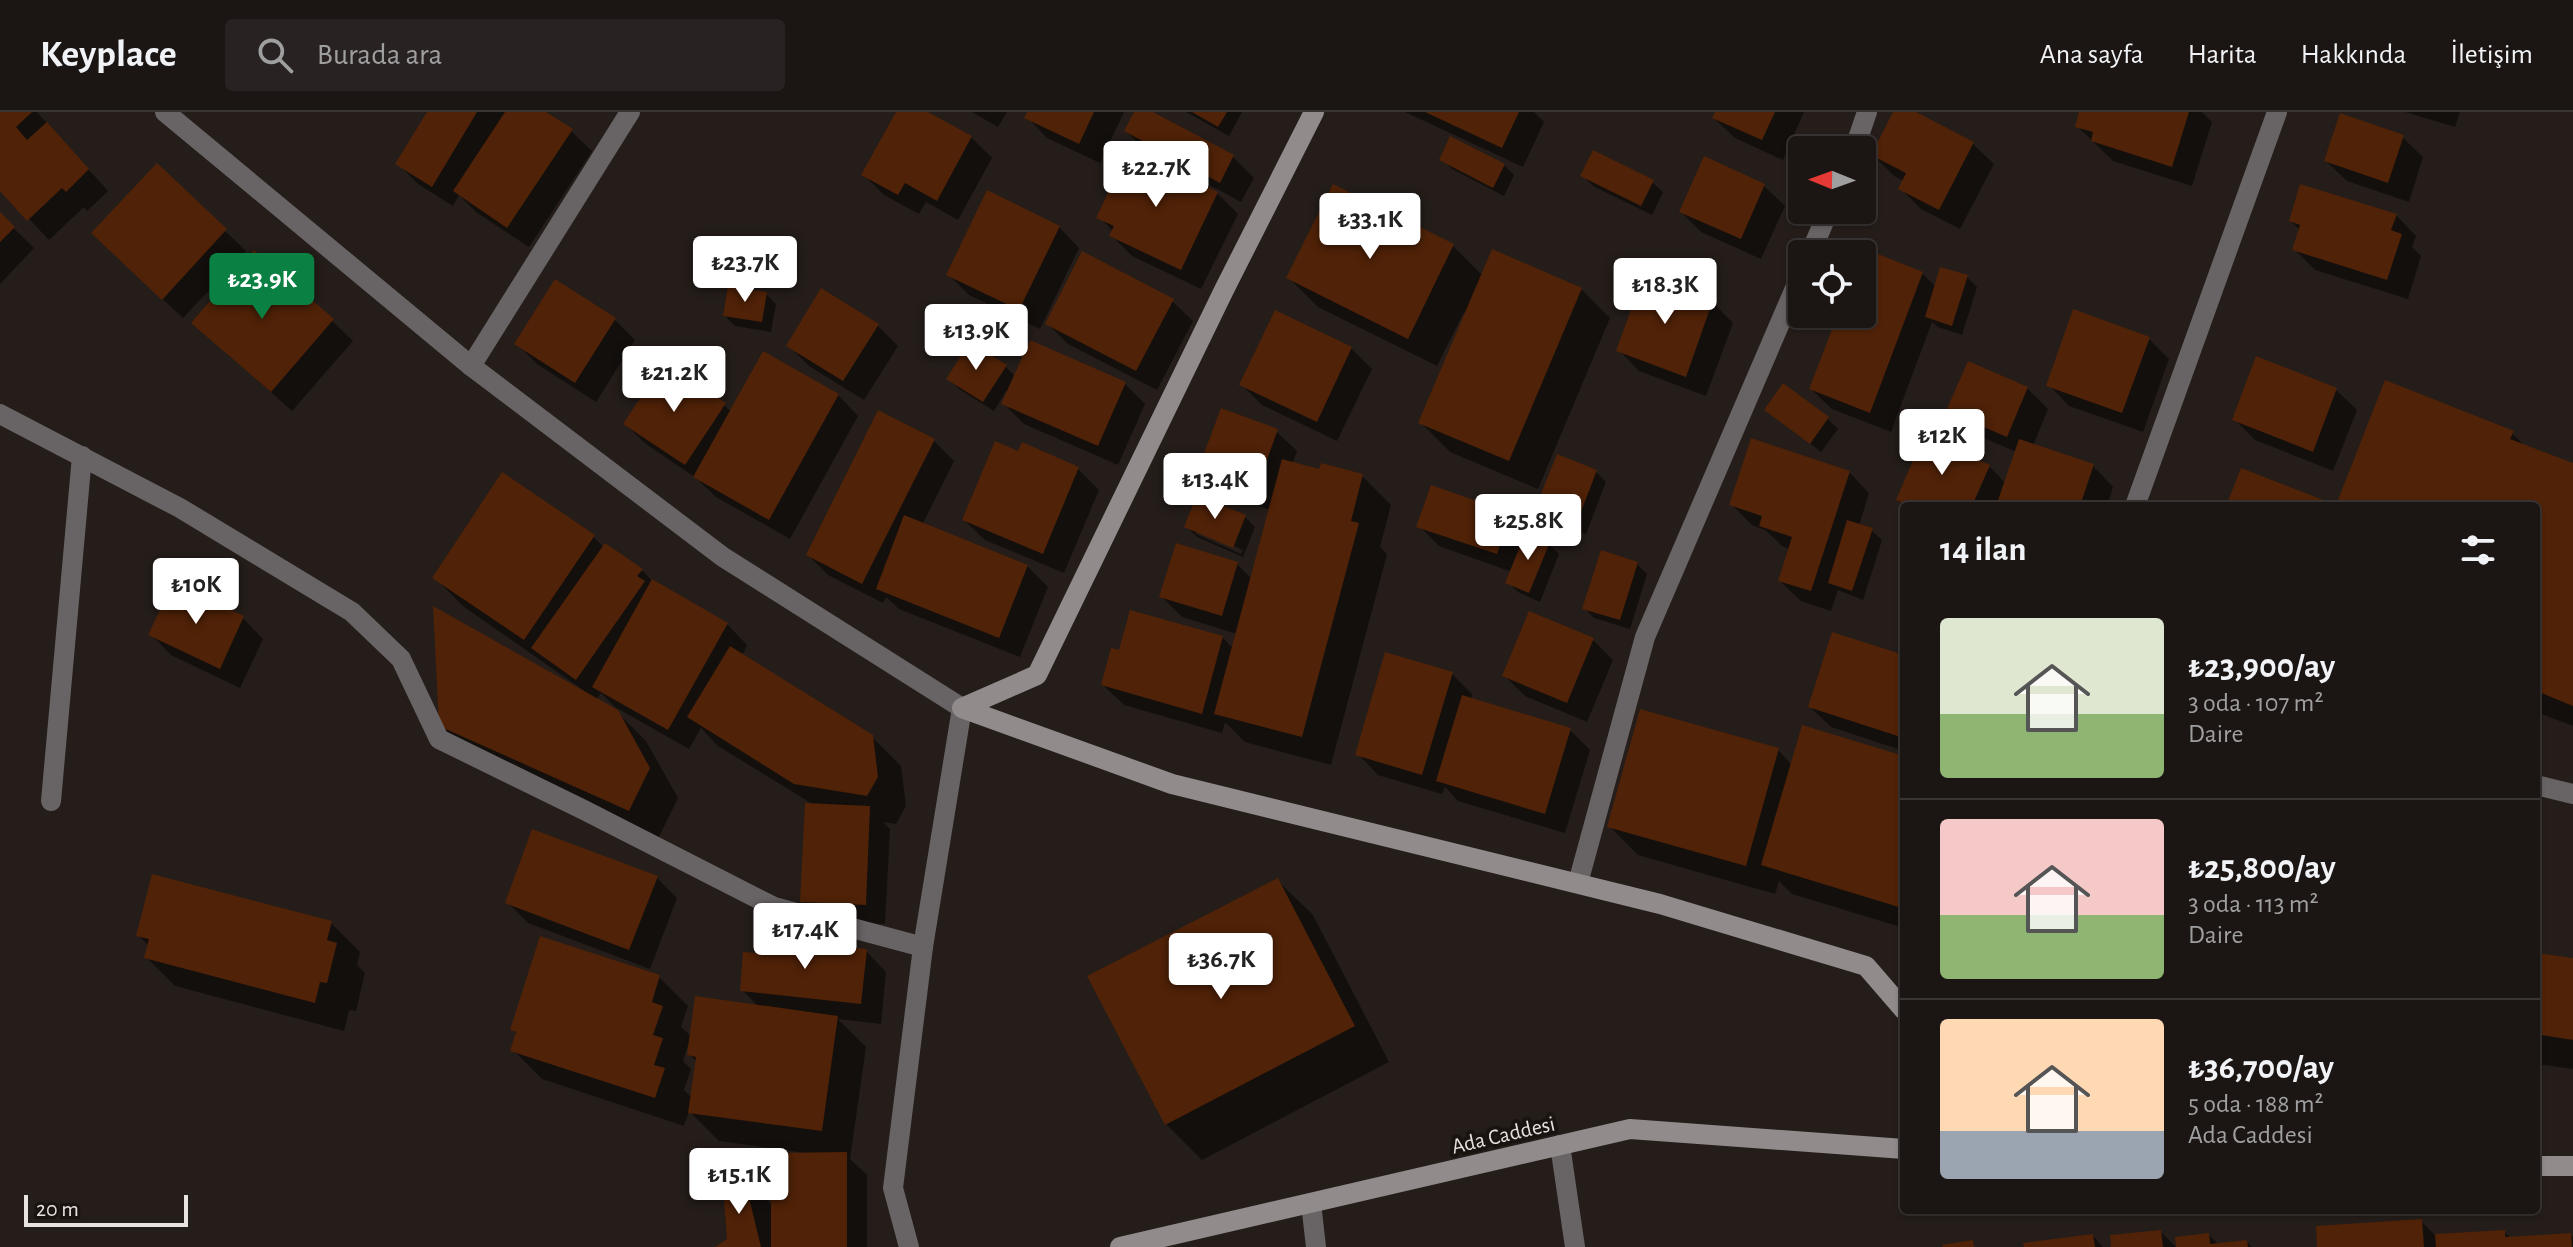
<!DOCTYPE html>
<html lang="tr">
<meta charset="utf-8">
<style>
body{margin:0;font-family:"Alegreya Sans",sans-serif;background:#282322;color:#f1f3f6;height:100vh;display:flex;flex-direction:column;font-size:30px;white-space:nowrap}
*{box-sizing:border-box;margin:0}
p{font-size:26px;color:#a09fa0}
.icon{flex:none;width:44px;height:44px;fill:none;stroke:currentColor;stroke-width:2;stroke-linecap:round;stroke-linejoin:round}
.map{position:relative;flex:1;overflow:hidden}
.details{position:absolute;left:1900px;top:390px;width:640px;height:712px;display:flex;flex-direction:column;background:#1b1614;border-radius:8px;box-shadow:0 2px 6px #0004,0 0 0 2px #393534}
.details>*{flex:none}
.needle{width:52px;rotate:271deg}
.tools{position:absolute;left:1788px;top:24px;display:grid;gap:16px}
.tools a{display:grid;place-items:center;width:88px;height:88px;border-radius:8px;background:#1b1614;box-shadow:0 2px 6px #0004,0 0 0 2px #393534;font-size:40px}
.scale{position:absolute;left:24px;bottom:20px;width:164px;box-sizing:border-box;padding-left:8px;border:4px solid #e8e3e1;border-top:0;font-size:22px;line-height:28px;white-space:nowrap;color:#e8e3e1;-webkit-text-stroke:6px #1a1411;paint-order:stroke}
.price{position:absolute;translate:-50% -68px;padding:0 18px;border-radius:8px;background:#fff;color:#222;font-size:26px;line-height:52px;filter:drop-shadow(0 2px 4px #0008)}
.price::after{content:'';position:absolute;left:50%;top:48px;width:24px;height:18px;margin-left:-12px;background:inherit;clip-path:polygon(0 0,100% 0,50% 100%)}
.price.on{background:#0b8043;color:#fff}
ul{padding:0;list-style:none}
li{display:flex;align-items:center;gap:24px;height:200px;padding:0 40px}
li+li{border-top:2px solid #393534}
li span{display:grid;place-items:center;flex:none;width:224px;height:160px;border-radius:8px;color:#555}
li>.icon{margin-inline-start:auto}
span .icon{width:96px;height:96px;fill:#fffc;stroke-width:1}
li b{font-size:34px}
h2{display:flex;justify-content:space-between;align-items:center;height:96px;padding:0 40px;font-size:34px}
header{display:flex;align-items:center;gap:48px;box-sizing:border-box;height:112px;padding:0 40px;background:#1b1614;border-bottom:2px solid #393534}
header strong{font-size:38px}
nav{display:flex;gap:44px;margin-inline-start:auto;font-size:28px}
.search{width:560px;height:72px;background:#282322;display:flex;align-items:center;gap:20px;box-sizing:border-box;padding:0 28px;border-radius:8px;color:#a09fa0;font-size:30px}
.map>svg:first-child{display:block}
.shadow{fill:#0007;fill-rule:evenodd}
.building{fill:#502207}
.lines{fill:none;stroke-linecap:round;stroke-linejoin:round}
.minor{stroke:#686364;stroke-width:20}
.tertiary{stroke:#686364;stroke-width:20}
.secondary{stroke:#928b8b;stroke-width:20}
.labels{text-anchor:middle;stroke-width:8;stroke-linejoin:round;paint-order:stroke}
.street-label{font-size:22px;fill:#e8e3e1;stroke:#1a1411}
</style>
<header>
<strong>Keyplace</strong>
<div class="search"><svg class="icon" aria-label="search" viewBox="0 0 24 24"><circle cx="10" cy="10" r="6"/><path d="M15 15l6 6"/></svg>Burada ara</div>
<nav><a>Ana sayfa</a><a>Harita</a><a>Hakkında</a><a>İletişim</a></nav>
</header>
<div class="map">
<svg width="2573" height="1135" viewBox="0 0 2573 1135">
<rect width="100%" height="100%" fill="#241d1a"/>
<g class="shadow">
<path d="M0,0h37l71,79 -21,20 -3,-4 -35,33 -49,-52z"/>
<path d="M429,0h114l28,19 21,20 -63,96 -53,-35 -17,-17 -6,11 -35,-22 -20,-20z"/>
<path d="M898,0h26l47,25 21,21 -34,62 -32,-18 -7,12 -35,-19 -20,-20z"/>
<path d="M972,0h35l-9,15z"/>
<path d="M1029,0h95l-24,51 -53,-25 -20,-21z"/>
<path d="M1136,0h13l84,45 21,21 -13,24 -94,-51 -21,-20z"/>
<path d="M1186,0h56l-13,24z"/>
<path d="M1405,0h129l10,10 -21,45z"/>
<path d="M1717,0h87l-21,48 -48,-22 -21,-20z"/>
<path d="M1896,0h16l61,32 21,20 -34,65 -39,-20 -20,-20 3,-8 -10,-5 -21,-21z"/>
<path d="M2081,0h121l10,10 -20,64 -79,-25 -36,-35z"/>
<path d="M2405,0h55l-5,15z"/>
<path d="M2402,25l21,20 -14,45 -62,-21 -21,-20z"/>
<path d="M1442,47l62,6 10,10 -10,21 -52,-27z"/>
<path d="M157,54l89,85 -63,67 -69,-64z"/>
<path d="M1583,64l69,6 11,10 -11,23 -59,-29z"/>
<path d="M1764,74l21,20 -24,53 -60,-27 -20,-20z"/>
<path d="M1217,81l21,21 -37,75 -69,-33 -20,-20 2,-4 -15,-15z"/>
<path d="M0,103l34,33 -34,36z"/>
<path d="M2396,103l20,21 -4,11 9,9 -13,43 -93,-29 -21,-21 6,-19 -9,-9z"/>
<path d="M1059,115l20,21 -39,81 -71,-34 -20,-20z"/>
<path d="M1453,134l30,30 98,13 29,29 -72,171 -88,-37 -29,-29 46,-110 -3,-1 -27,54 -119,-59 -29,-29z"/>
<path d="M1922,161l14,14 31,-10 10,10 -15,48 -24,-8 -6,-5 -41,110 -59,-23 -21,-20 29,-75h22z"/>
<path d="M766,182l10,10 -5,28 -36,-6 -10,-10z"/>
<path d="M1172,189l21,20 -36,69 -89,-46 -20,-20z"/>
<path d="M1712,190l21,21 -27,73 -67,-25 -20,-21z"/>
<path d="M614,207l21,21 -39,62 -59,-38 -21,-21z"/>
<path d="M332,209l21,20 -61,70 -98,-88z"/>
<path d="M877,213l21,21 -34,54 -55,-34 -21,-21z"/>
<path d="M2149,227l20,20 -26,73 -74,-26 -20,-21z"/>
<path d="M1351,236l21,21 -35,72 -75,-36 -20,-20z"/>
<path d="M1005,254l11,11 109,7 20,20 -27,61 -94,-41 -20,-20 5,-12 -3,-1 -12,20 -35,-22 -10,-10z"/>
<path d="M2027,276l21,21 -15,37 60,20 20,21 -6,19h-202l-7,-7 91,-33 17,18 11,-32 -48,-20 -20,-21z"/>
<path d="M2336,278l21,20 -24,61 -78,-31 -21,-21z"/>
<path d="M838,283l20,21 -68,123 -74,-42 -20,-19 -50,-34 -21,-20 99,-19 7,7z"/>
<path d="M1767,298l61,9 10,10 -17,23z"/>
<path d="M1276,319l21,20 -5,13 29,7 41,5 29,29 -11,42 7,7 -56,211 -86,-23 -20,-20 -3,11 -98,-28 -21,-20 18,-33 101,-15 11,11 4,-14 -55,-17 -20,-20 75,-33 15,15 18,-69 -50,-18 -21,-21z"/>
<path d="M2512,321l15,15 46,17v261l-37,-14v-206h-198z"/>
<path d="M933,328l21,21 -32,64 105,41 21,21 -28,70 -121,-48 -13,-12 -3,6 -55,-28 -20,-20z"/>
<path d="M1078,357l21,21 -35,83 -79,-33 -21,-20z"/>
<path d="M1596,360l10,10 -20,52 -39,-16 -10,-10z"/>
<path d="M1849,360l20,21 -10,33 12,4 11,10 -19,60 -25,-10 -7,21 -30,-10 -21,-20 10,-32 -8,-3 -17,-16 -13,-5 -21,-21z"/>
<path d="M1510,403l21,21 18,8 10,10 -19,48 -22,-10 -10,-10 4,-10 -73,-26 -20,-20z"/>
<path d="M1245,405l10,10 -12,30 -46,-20 -10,-10zM1196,418l47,20 -2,4 -45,-20z"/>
<path d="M593,424l11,12 38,22 12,13 73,41 20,21 -5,11 130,81 29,29 5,40 -10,18 -13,-2 7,7 -5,95 -62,-3 -21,-20 12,-96 -96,-59 -17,-18 -12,21 -74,-42 -14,-14 -5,7 21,12 29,29 32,57 -20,41 -188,-84 -29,-30 141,-33 1,-2 -120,-84 -29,-29z"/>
<path d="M1637,452l10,10 -17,55 -36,-11 -10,-10z"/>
<path d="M243,506l20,21 -23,49 -69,-33 -20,-21z"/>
<path d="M1593,528l20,20 -26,62 -62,-26 -21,-21z"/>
<path d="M1904,545v94l-73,-24 -21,-20z"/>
<path d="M1452,562l20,20 -1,6 99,30 20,20 -25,83 -107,-32 -13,-14 -3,7 -64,-19 -20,-21z"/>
<path d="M1803,616l101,30v170l-112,-34 -13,-13 -4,13 -137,-39 -29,-29 169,-76 14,15z"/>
<path d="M656,765l21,21 -27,71 -122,-46 -21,-21z"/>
<path d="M1277,768l36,35 76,147 -187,98 -36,-36z"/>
<path d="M331,811l29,29 -3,13 8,8 -9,38 -7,-1 -5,21 -169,-45 -29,-29 3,-11 -11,-11z"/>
<path d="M866,839l20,21 -5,52 -43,-5 28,28 -16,112 17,16v72h-148l11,-7 13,-64 30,30 26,-54 -80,-11 -30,-30 -5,15 -142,-47 -29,-29 4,-15 -5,-6 147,-52 29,29 -7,21 11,10 67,-30 -17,-17zM689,930l2,1 -2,11 8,8 -5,36 -8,-8 7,-21 -8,-8z"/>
<path d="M2536,843l37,5v109l-37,-5z"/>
<path d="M2421,1109l15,15 68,-4 7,6 59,-3 3,2v10h-254z"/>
<path d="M2161,1120l15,15h-63z"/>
<path d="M2209,1123l10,10 28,-3 5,5h-74z"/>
<path d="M2093,1124l10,11h-77z"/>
</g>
<g class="building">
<path d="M0,0h32l-16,15 11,13 20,-18 42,47 -23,23 -4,-4 -35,33 -27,-30z"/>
<path d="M427,0h50l-45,75 -37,-23z"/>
<path d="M505,0h41l27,17 -66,99 -54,-37z"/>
<path d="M896,0h32l44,24 -35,65 -32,-18 -7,12 -37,-20z"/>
<path d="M1027,0h67l-15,32 -55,-26z"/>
<path d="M1134,0h19l81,43 -14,28 -96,-52z"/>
<path d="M1192,0h35l-9,15z"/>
<path d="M1425,0h94l-17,36z"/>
<path d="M1715,0h60l-13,28 -50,-22z"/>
<path d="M1893,0h23l58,30 -35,68 -41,-21 8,-16 -35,-18z"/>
<path d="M2079,0h110l-17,55 -81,-26 2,-9 -18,-5z"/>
<path d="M2340,1l64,22 -16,48 -64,-22z"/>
<path d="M1450,24l55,28 -12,24 -54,-28z"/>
<path d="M1129,37l89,43 -37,78 -72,-34 5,-10 -18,-8z"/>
<path d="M1593,38l61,30 -13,26 -61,-30z"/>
<path d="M1704,44l61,28 -24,55 -62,-27z"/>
<path d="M157,51l70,66 -65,71 -71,-67z"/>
<path d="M1333,72l121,60 -46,95 -122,-61z"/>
<path d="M2300,72l97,30 -6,16 11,4 -15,46 -95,-30 8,-25 -11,-4z"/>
<path d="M987,78l73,36 -41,84 -73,-35z"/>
<path d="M0,100l15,15 -15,15z"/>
<path d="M1863,136l60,24 -53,141 -61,-24 29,-75h24l-1,-60z"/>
<path d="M1492,137l90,39 -73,173 -91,-38z"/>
<path d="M254,138l80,69 -63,73 -80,-69z"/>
<path d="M1082,139l92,48 -38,72 -91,-47z"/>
<path d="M1940,155l28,8 -16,51 -27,-9z"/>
<path d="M1644,162l69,26 -27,77 -70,-26z"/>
<path d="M555,167l61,39 -41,65 -61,-39z"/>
<path d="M728,174l39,6 -5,30 -39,-6z"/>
<path d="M821,176l58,36 -36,57 -57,-35z"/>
<path d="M2073,197l77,28 -28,76 -76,-27z"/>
<path d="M1275,198l77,37 -35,75 -78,-37z"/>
<path d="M1030,228l96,42 -28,64 -97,-42z"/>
<path d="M970,230l37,23 -24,37 -37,-23z"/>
<path d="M763,239l76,43 -70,126 -76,-43z"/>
<path d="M2256,244l81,32 -24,64 -81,-32z"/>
<path d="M1968,249l60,26 -21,50 -61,-26z"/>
<path d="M664,250l62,41 -41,62 -62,-41z"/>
<path d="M2385,268l129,51 -4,8 63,24v243l-37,-15v-185h-310l15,-38 95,37z"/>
<path d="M1783,271l46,34 -19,27 -46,-34z"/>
<path d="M1221,296l57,21 -23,64 -58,-21z"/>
<path d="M878,298l57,29 -73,145 -56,-29z"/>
<path d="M1924,323l66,30 -18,41h-62l-14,-6z"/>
<path d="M1751,326l99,33 -39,120 -33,-10 14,-44 -33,-11 3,-10 -33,-11z"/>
<path d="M2019,327l75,25 -14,42h-84z"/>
<path d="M995,329l23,10 4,-9 57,25 -36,87 -81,-34z"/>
<path d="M1557,342l40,16 -21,55 -41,-16z"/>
<path d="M1282,347l37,10 2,-6 42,11 -12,47 8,2 -57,214 -88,-23z"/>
<path d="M502,360l93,63 -71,105 -92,-62z"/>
<path d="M1431,373l80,28 -14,41 -81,-27z"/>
<path d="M1197,383l49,20 -13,33 -49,-21z"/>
<path d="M904,403l124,50 -29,73 -123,-49z"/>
<path d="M1847,408l26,8 -21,63 -24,-8z"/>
<path d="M1526,420l24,10 -21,51 -24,-10z"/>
<path d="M605,431l38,26 -6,7 8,5 -69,99 -45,-32z"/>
<path d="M1176,431l62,19 -16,54 -63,-19z"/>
<path d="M1601,438l37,12 -18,58 -38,-11z"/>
<path d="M652,467l76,44 -60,107 -76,-43z"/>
<path d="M173,471l71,33 -24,53 -72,-34z"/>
<path d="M433,494l185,104 32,58 -21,43 -190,-85z"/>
<path d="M1130,498l93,26 -21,78 -101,-29 10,-37 8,2z"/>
<path d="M1529,499l65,27 -27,65 -65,-27z"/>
<path d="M1832,520l72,23v83l-96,-31z"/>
<path d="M730,534l143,89 5,42 -11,19 -73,-12 -107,-67z"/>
<path d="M1385,540l68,20 -31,103 -67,-20z"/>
<path d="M1462,583l109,33 -26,86 -109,-33z"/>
<path d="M1640,597l139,39 -33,118 -139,-39z"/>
<path d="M1802,613l102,31 -2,152 -141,-43z"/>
<path d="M805,691l65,3 -4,99 -66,-3z"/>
<path d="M532,717l126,47 -29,74 -124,-47z"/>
<path d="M152,762l180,47 -5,19 10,3 -10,40 -7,-1 -5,21 -171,-45 5,-19 -13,-3z"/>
<path d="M1278,766l77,148 -190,99 -78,-149z"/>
<path d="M540,824l120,39 -8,27 11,4 -10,29 10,3 -9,27 11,3 -10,30 -145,-47 6,-19 -6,-2z"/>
<path d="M758,826l109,11 -6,55 -121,-13 3,-39 14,1z"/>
<path d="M2536,841l37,5v82l-37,-6z"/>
<path d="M695,884l143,20 -16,115 -134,-18 8,-56 -9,-2z"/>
<path d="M847,1040v95h-76v-94z"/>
<path d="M743,1061l18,74h-46l12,-8 -4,-53z"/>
<path d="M2422,1107l2,28h-107l-1,-21z"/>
<path d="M2161,1118l2,17h-52l-1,-12z"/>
<path d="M2505,1118v7l66,-4 1,14h-136l-1,-13z"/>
<path d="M2209,1121l1,11 37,-4 1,7h-72l-1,-10z"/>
<path d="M2093,1122l2,13h-71l-1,-4z"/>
<path d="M1973,1128l1,7h-31l-1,-2z"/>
</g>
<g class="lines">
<g class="minor">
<path d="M1854,38l13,-38"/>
<path d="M1810,142l19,-44"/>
<path d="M471,254l159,-254"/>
<path d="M0,302l180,94 172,104 49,47 38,80 145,71 190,97 149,40"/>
<path d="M2135,394l142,-394"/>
<path d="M2536,673l37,9"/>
<path d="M51,689l31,-345"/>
<path d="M1578,771l67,-246 157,-365"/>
<path d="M1560,1033l15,102"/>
<path d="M1311,1091l5,44"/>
</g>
<path class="tertiary" d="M165,0l306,254 252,191 239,151 -39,239 -30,241 16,59"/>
<g class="secondary">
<path d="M1314,0l-90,178 -187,385 -75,33 210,76 488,120 206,62 38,44"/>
<path d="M2536,1054h37"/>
<path d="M1120,1135l510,-118 274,20"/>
</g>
</g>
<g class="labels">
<g class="street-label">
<text transform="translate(1503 1022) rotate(-13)" y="8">Ada Caddesi</text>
</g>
</g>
</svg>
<div class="tools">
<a><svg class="needle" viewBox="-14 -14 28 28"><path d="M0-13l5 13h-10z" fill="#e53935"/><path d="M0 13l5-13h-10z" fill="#a09fa0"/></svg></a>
<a><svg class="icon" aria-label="locate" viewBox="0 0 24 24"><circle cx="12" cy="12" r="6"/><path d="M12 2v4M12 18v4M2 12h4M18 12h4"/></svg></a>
</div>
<div class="scale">20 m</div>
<b class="price" style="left:1156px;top:97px">₺22.7K</b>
<b class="price" style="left:1370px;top:149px">₺33.1K</b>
<b class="price" style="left:745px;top:192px">₺23.7K</b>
<b class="price on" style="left:262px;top:209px">₺23.9K</b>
<b class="price" style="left:1665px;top:214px">₺18.3K</b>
<b class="price" style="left:976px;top:260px">₺13.9K</b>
<b class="price" style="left:674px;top:302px">₺21.2K</b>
<b class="price" style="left:1942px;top:365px">₺12K</b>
<b class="price" style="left:1215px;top:409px">₺13.4K</b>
<b class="price" style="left:1528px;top:450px">₺25.8K</b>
<b class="price" style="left:196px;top:514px">₺10K</b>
<b class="price" style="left:805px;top:859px">₺17.4K</b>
<b class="price" style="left:1221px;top:889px">₺36.7K</b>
<b class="price" style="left:739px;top:1104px">₺15.1K</b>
<section class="details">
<h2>14 ilan<svg class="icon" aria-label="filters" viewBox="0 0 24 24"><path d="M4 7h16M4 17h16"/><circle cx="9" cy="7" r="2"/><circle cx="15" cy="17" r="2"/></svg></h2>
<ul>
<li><span style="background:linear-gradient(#dfe7d0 60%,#8fb573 0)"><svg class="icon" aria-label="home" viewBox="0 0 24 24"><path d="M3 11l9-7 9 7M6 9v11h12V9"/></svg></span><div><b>₺23,900/ay</b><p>3 oda · 107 m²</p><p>Daire</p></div></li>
<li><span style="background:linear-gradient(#f6c9c9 60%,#8fb573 0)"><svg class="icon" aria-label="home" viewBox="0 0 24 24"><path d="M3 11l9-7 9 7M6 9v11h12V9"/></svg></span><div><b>₺25,800/ay</b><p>3 oda · 113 m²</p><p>Daire</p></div></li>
<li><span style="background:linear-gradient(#ffd9b3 70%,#9aa5b1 0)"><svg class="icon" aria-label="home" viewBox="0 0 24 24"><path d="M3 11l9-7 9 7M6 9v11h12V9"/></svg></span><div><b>₺36,700/ay</b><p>5 oda · 188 m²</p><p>Ada Caddesi</p></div></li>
</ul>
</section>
</div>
